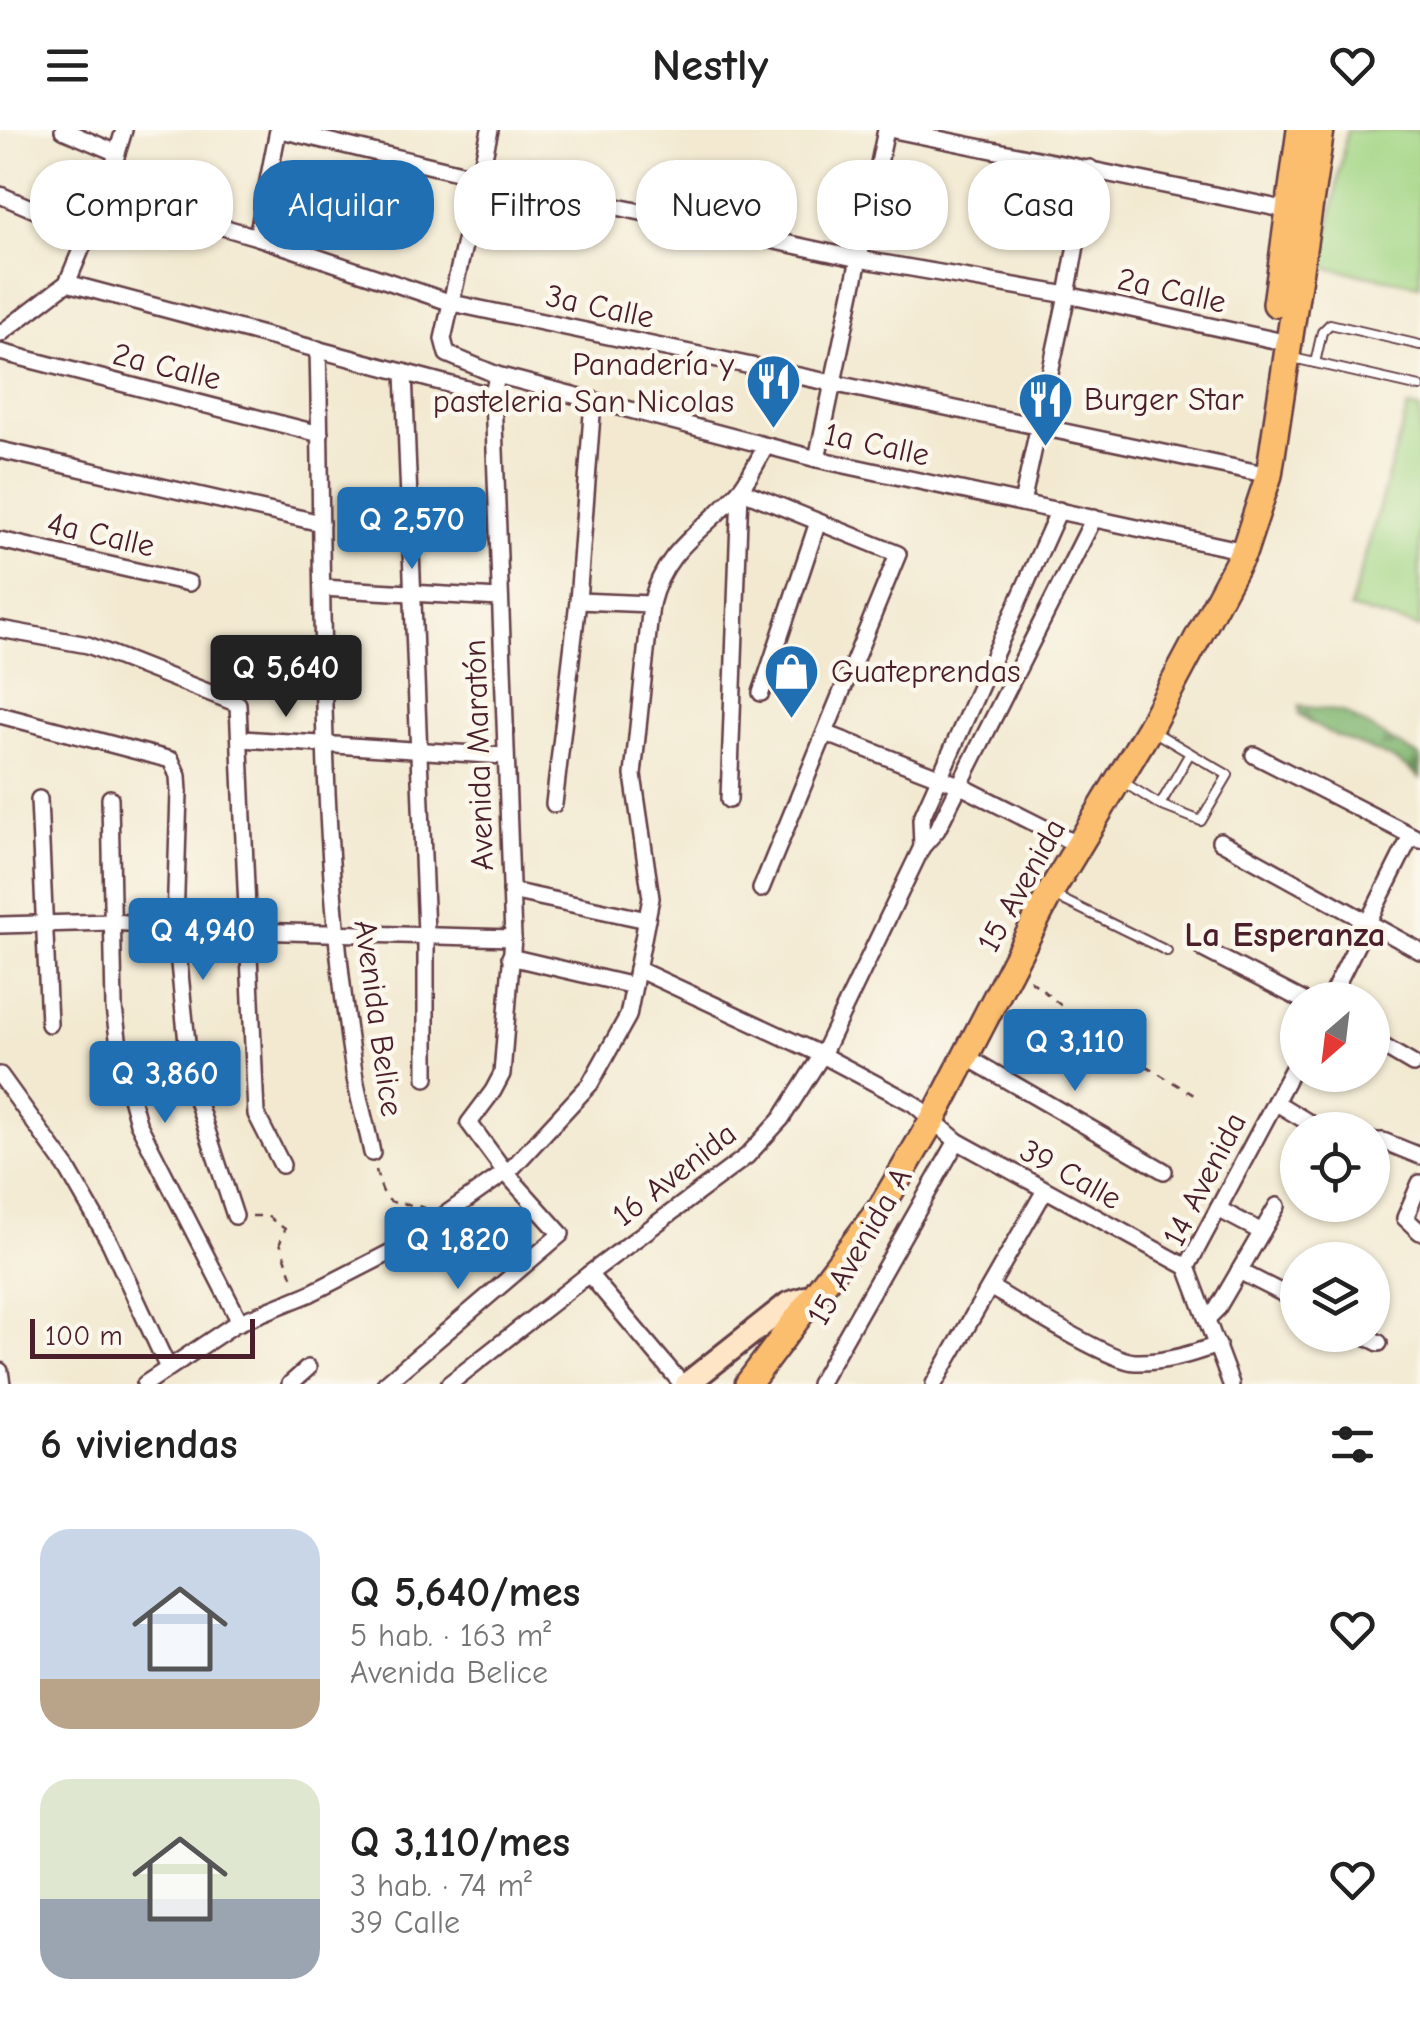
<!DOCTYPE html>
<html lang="es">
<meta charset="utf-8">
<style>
body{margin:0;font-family:"Comic Neue",sans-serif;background:#f2f2f2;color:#222;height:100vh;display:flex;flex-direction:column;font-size:38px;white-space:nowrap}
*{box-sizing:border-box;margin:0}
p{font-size:32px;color:#767676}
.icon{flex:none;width:55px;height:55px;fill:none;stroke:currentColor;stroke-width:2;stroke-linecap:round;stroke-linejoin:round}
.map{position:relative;height:1254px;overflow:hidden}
.sheet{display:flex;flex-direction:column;background:#fff;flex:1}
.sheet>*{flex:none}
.top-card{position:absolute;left:30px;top:30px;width:1360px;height:90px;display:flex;gap:20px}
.needle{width:65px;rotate:208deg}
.controls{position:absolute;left:1280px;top:852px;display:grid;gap:20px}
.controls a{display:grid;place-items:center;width:110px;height:110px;border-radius:50%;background:#fff;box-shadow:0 2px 8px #0004;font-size:50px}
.scale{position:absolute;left:30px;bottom:25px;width:225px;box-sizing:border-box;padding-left:10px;border:5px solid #4a1f2b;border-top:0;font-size:28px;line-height:35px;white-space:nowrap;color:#4a1f2b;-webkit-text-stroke:8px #fbf7ec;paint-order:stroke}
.price{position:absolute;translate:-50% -85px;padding:0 22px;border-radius:10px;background:#1f6fb2;color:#fff;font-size:32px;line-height:65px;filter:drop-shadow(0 2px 5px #0008)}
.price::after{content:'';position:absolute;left:50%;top:60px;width:30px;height:22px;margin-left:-15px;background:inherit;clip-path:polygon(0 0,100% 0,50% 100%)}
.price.selected{background:#222;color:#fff}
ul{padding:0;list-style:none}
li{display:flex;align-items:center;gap:30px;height:250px;padding:0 40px}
li span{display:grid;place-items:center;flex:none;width:280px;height:200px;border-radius:30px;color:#555}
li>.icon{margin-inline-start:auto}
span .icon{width:120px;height:120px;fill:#fffc;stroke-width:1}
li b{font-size:42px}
h2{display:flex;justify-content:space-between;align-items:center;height:120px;padding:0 40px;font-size:42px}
.pill{padding:0 35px;border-radius:40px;background:#fff;box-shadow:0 2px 8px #0004;font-size:35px;line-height:90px}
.pill.selected{background:#1f6fb2;color:#fff}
header{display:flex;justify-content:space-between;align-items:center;height:130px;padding:0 40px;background:#fff;font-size:45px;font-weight:800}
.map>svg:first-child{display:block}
.green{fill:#a3d685;stroke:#767a58;stroke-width:2.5}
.forest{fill:url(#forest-firs);stroke:#666b4e;stroke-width:2.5}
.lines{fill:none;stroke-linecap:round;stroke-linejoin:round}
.lane-casing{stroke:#633d44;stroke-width:12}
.street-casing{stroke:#633d44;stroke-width:20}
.secondary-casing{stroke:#633d44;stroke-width:28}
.primary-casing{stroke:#633d44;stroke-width:30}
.path{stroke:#633d44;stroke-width:2.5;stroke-dasharray:8 8;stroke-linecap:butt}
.lane{stroke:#fff;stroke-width:8}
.street{stroke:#fff;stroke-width:15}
.secondary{stroke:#fde5c5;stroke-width:22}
.primary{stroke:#fbbe6e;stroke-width:25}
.labels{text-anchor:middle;stroke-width:9;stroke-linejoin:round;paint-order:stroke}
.street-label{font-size:32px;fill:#4a1f2b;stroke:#fbf7ec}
.poi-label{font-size:32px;fill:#4a1f2b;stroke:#fbf7ec;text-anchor:start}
.neighbourhood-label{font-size:35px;font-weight:bold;fill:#4a1f2b;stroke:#fbf7ec}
</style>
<header><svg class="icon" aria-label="menu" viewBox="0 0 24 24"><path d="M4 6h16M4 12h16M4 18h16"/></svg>Nestly<svg class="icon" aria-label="heart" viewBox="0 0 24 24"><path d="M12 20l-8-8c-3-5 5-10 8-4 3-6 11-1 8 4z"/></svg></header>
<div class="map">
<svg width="1420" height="1254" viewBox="0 0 1420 1254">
<defs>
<pattern id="forest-firs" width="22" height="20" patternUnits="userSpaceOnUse" patternTransform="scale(2.5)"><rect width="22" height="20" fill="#82b772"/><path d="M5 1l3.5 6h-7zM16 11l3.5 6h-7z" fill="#6c945e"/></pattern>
</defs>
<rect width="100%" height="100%" fill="#fbf7ec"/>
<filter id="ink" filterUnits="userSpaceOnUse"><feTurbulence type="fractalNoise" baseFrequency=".01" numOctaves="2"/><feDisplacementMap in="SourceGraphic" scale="20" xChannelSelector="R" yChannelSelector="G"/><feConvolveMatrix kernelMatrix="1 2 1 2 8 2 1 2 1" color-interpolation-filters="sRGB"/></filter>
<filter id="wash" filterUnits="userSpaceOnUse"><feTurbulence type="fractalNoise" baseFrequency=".0048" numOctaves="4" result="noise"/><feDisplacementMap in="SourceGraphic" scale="40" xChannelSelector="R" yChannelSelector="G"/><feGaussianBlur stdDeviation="2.25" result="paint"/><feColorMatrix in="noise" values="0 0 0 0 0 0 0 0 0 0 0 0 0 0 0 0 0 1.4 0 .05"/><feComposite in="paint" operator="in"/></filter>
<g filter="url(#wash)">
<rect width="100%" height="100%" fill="#f2e9d0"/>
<g class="green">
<path d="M1347,0h73v155l-98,-18z"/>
<path d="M1408,277l12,3v218l-70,-20z"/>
</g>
<path class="forest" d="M1299,576l44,6 77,45v21c-36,-32 -84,-34 -121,-63z"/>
</g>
<g filter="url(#ink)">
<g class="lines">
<defs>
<g id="lane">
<path d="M1293,228l127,29"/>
<path d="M1315,233l7,-31 8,-8 90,21"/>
<path d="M1153,601l37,22 -30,52"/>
<path d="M1123,652l37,23 41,16 27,-46 -38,-22"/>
<path d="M1055,766l112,55"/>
</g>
<g id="street">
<path d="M63,0l54,23"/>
<path d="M281,0l197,47 381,82 208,36 221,48"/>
<path d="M490,0l-47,209 4,15 50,21 320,84 427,92"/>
<path d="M894,0l394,80"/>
<path d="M105,63l152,44 195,66 817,172"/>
<path d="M0,65l89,38"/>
<path d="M257,107l21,-107"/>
<path d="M67,153l426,113"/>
<path d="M0,204l67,-51 38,-90 19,-63"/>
<path d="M318,219c6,239 -2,487 36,723 4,27 13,54 18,81"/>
<path d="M0,222l320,82"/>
<path d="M404,242l22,561v145"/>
<path d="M0,320l321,73"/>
<path d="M817,329l69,-329"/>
<path d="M1022,373l45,-208 23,-127"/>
<path d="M0,410l189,43"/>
<path d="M322,458l177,10"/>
<path d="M578,471l73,3"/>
<path d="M0,499l88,16 150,59 18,410 26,51"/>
<path d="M761,563l57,-171"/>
<path d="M0,585l171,45 7,16 1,16 -4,132 16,158 44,134"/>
<path d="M825,603l134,52 119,60"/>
<path d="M242,609l262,17"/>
<path d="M1254,625l166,85"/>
<path d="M110,668l4,210 7,53 17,62 102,199"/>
<path d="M39,669l10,225"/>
<path d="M729,670l11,-310 158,64 -137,335"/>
<path d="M554,674l24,-203 15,-200"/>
<path d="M1220,711l200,110"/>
<path d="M922,717l-1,-28 138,-309"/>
<path d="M511,761l136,29"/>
<path d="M0,795l112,-3 137,9 264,7"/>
<path d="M1203,819l99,51"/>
<path d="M510,827l124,29"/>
<path d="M637,839l185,86 92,49 43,37 230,126"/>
<path d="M1329,870l82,-164"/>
<path d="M1372,910l41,24"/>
<path d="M965,926l199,115"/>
<path d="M0,945l67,93 43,75 58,125"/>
<path d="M1275,972l46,28"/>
<path d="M1372,1011h11l37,15"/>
<path d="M1420,1053l-15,35 15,14"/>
<path d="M1218,1079l44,23"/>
<path d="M1187,1137l111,-208"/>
<path d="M1187,1137l44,117"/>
<path d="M1239,1141l59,30"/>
<path d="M589,1144l93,110"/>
<path d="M990,1157c27,16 119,74 145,75 29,1 56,-8 83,-17"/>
<path d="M1208,1188l9,-9 60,-103"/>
<path d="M1363,1205l16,8"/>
<path d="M0,1241l2,13"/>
<path d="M145,1254l90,-60 74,-30 86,-44 118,-83 77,-83 38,-68 23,-118 -18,-123 18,-171c14,-56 51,-71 86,-111 12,-13 20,-32 29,-47"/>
<path d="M290,1254l18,-16"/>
<path d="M385,1254l176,-150 -55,-61 -37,-50 24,-32 9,-17 11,-136 -20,-542 4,-21"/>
<path d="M449,1254l140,-110 158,-118 34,-37 41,-64 100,-208 15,-17 157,-312"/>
<path d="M819,1254l138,-243"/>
<path d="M934,1254l110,-192"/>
</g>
<path id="secondary" d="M687,1254l101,-80 27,-9"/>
<g id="primary">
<path d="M1276,174l24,-174"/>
<path d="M748,1254l134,-178 51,-87 117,-226 99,-164 95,-178 25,-76 52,-345"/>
</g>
</defs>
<use href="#lane" class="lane-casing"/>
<use href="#street" class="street-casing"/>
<use href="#secondary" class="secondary-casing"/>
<use href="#primary" class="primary-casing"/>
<g class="path">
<path d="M1030,850l72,59 92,56"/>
<path d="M376,1040c11,44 15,28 49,38"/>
<path d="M252,1086h15l18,13 -5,14 15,41"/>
</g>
<use href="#lane" class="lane"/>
<use href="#street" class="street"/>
<use href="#secondary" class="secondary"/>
<use href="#primary" class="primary"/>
</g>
</g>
<defs>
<symbol id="restaurant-pin" viewBox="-11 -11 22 30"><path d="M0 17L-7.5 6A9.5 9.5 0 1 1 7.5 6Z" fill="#1f6fb2" stroke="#fbf7ec"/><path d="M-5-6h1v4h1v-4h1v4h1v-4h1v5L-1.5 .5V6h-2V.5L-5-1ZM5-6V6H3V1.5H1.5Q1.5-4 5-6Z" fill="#fff"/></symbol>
<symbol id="shop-pin" viewBox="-11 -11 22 30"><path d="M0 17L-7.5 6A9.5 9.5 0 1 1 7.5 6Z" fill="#1f6fb2" stroke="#fbf7ec"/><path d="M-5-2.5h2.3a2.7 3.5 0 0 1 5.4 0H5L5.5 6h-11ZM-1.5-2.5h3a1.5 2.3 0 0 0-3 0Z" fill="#fff"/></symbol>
</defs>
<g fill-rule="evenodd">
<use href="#restaurant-pin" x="742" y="220" width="63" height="86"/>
<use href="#restaurant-pin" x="1014" y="238" width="63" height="86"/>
<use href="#shop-pin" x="760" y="510" width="63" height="86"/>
</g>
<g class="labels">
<g class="street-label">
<text transform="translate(1172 160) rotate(13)" y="11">2a Calle</text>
<text transform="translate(600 176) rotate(12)" y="11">3a Calle</text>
<text transform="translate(167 236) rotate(14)" y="11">2a Calle</text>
<text transform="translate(877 314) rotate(12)" y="11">1a Calle</text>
<text transform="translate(101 404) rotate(13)" y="11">4a Calle</text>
<text transform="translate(478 625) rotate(-92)" y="11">Avenida Maratón</text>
<text transform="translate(1021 755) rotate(-61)" y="11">15 Avenida</text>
<text transform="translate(379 888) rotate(82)" y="11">Avenida Belice</text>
<text transform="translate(674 1044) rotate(-38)" y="11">16 Avenida</text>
<text transform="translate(1071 1044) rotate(29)" y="11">39 Calle</text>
<text transform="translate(1204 1049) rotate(-63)" y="11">14 Avenida</text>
<text transform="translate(859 1116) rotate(-60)" y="11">15 Avenida A</text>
</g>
<g class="poi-label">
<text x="734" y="245" text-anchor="end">Panadería y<tspan x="734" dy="37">pasteleria San Nicolas</tspan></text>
<text x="1084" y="280">Burger Star</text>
<text x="831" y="552">Guateprendas</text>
</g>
<g class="neighbourhood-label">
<text x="1285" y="816">La Esperanza</text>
</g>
</g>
</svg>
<div class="controls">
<a><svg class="needle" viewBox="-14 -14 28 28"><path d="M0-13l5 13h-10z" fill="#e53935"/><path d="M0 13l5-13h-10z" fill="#767676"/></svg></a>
<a><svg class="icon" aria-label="locate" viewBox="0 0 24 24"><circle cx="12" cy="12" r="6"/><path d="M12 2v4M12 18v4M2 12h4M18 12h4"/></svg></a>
<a><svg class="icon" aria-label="layers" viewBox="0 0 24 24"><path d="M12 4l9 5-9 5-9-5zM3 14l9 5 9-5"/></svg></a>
</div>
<div class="scale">100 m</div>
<b class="price" style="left:412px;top:442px">Q 2,570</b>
<b class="price selected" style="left:286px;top:590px">Q 5,640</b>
<b class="price" style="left:203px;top:853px">Q 4,940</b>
<b class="price" style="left:1075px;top:964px">Q 3,110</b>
<b class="price" style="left:165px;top:996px">Q 3,860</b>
<b class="price" style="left:458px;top:1162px">Q 1,820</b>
<div class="top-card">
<a class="pill">Comprar</a>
<a class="pill selected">Alquilar</a>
<a class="pill">Filtros</a>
<a class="pill">Nuevo</a>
<a class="pill">Piso</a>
<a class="pill">Casa</a>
</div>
</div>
<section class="sheet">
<h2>6 viviendas<svg class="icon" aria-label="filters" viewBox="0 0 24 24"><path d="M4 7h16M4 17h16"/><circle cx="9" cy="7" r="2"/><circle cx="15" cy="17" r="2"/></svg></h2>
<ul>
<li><span style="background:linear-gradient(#c9d6e8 75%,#b9a48a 0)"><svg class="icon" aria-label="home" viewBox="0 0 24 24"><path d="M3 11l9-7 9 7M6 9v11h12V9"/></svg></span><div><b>Q 5,640/mes</b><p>5 hab. · 163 m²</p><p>Avenida Belice</p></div><svg class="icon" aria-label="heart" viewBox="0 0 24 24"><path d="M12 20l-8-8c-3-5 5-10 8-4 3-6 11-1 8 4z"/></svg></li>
<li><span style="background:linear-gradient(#dfe7d0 60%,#9aa5b1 0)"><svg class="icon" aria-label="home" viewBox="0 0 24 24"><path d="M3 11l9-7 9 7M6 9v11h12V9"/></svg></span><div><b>Q 3,110/mes</b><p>3 hab. · 74 m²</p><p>39 Calle</p></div><svg class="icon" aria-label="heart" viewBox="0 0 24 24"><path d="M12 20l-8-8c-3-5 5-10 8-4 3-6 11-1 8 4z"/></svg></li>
</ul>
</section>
